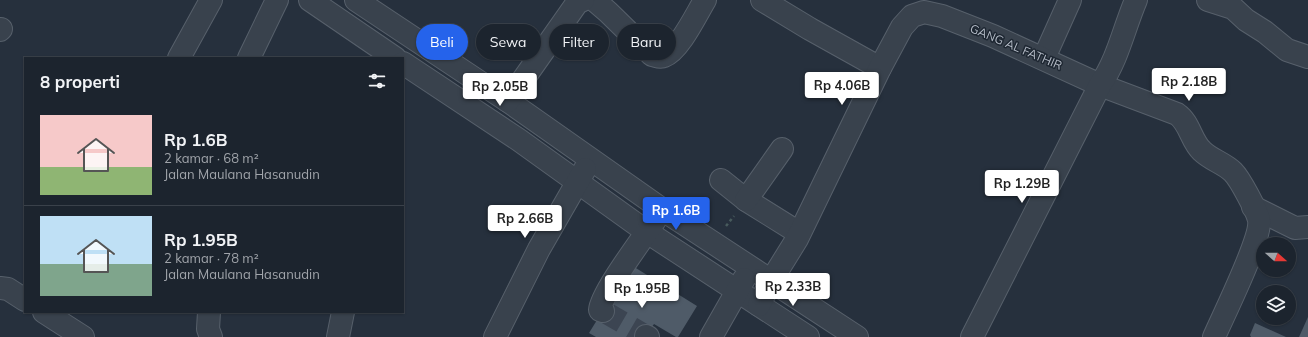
<!DOCTYPE html>
<html lang="id">
<meta charset="utf-8">
<style>
body{margin:0;font-family:Mulish,sans-serif;background:#29303a;color:#f1f3f6;height:100vh;display:flex;flex-direction:column;font-size:15px;white-space:nowrap}
*{box-sizing:border-box;margin:0}
p{font-size:13px;color:#a0a4aa}
.icon{flex:none;width:22px;height:22px;fill:none;stroke:currentColor;stroke-width:2;stroke-linecap:round;stroke-linejoin:round}
.map{position:relative;flex:1;overflow:hidden}
.panel{position:absolute;left:24px;top:57px;width:380px;height:256px;display:flex;flex-direction:column;background:#1c242e;border-radius:0px;box-shadow:0 1px 3px #0004,0 0 0 1px #3a414a}
.panel>*{flex:none}
.banner{position:absolute;left:416px;top:24px;width:380px;height:36px;display:flex;gap:8px}
.needle{width:26px;rotate:111deg}
.controls{position:absolute;left:1256px;top:237px;display:grid;gap:8px}
.controls a{display:grid;place-items:center;width:40px;height:40px;border-radius:50%;background:#1c242e;box-shadow:0 1px 3px #0004,0 0 0 1px #3a414a;font-size:20px}
.price{position:absolute;translate:-50% -34px;padding:0 9px;border-radius:4px;background:#fff;color:#222;font-size:13px;line-height:26px;filter:drop-shadow(0 1px 2px #0008)}
.price::after{content:'';position:absolute;left:50%;top:24px;width:12px;height:9px;margin-left:-6px;background:inherit;clip-path:polygon(0 0,100% 0,50% 100%)}
.price.selected{background:#2563eb;color:#fff}
ul{padding:0;list-style:none}
li{display:flex;align-items:center;gap:12px;height:100px;padding:0 16px}
li+li{border-top:1px solid #3a414a}
li span{display:grid;place-items:center;flex:none;width:112px;height:80px;border-radius:0px;color:#555}
li>.icon{margin-inline-start:auto}
span .icon{width:48px;height:48px;fill:#fffc;stroke-width:1}
li b{font-size:17px}
h2{display:flex;justify-content:space-between;align-items:center;height:48px;padding:0 16px;font-size:17px}
.chip{padding:0 14px;border-radius:18px;background:#1c242e;box-shadow:0 1px 3px #0004,0 0 0 1px #3a414a;font-size:14px;line-height:36px}
.chip.selected{background:#2563eb;color:#fff}
.map>svg:first-child{display:block}
.building{fill:#4f5b68}
.lines{fill:none;stroke-linecap:round;stroke-linejoin:round}
.minor-tunnel{stroke:#3c4552;stroke-width:22;stroke-dasharray:22 11;stroke-linecap:butt}
.minor-casing{stroke:#57606b;stroke-width:24}
.path{stroke:#485b5d;stroke-width:2.5;stroke-dasharray:3 3;stroke-linecap:butt}
.minor{stroke:#39424d;stroke-width:22}
.labels{text-anchor:middle;stroke-width:3;stroke-linejoin:round;paint-order:stroke}
.street-label{font-size:12px;fill:#b6bdc8;stroke:#1e2732}
</style>
<div class="map">
<svg width="1308" height="337" viewBox="0 0 1308 337">
<rect width="100%" height="100%" fill="#26303d"/>
<g class="building">
<path d="M631,265l66,41 -19,31h-2l-22,-13 -9,13h-49l-7,-4z"/>
<path d="M1308,317v20h-9z"/>
<path d="M1255,323l31,14h-35l-1,-2z"/>
</g>
<g class="lines">
<path class="minor-tunnel" d="M603,311l43,25"/>
<defs>
<g id="minor">
<path d="M310,0l85,58"/>
<path d="M356,0l152,101 155,109 194,127"/>
<path d="M594,0l14,12 44,43c5,1 8,3 12,1 15,-5 33,-43 41,-56"/>
<path d="M762,0l48,29 70,39"/>
<path d="M1208,0l25,8 13,12 19,12 22,18 21,7"/>
<path d="M0,30l1,-1"/>
<path d="M179,58l32,-58"/>
<path d="M249,58l28,-58"/>
<path d="M1044,58l26,-58"/>
<path d="M403,63l116,77 128,92 161,105"/>
<path d="M508,101l69,-98 6,-3"/>
<path d="M721,180l25,20 53,33"/>
<path d="M746,200l36,-51"/>
<path d="M1253,207l42,21 13,-1"/>
<path d="M0,288l8,1 17,11"/>
<path d="M759,305l12,-24 26,-42 83,-171 22,-41 10,-11 12,-4 18,4 51,20 107,49 77,29c13,9 14,27 25,37 9,9 22,12 31,21 7,7 24,39 26,48 3,18 -36,96 -45,117"/>
<path d="M603,311l-3,-1c1,-17 44,-73 55,-90"/>
<path d="M44,312l39,25"/>
<path d="M209,312l-1,17 3,8"/>
<path d="M646,336l2,1"/>
<path d="M338,337l5,-25"/>
<path d="M495,337l44,-88 46,-80"/>
<path d="M711,337l33,-58"/>
<path d="M972,337l128,-252c18,-26 24,-57 36,-85"/>
</g>
</defs>
<use href="#minor" class="minor-casing"/>
<path class="path" d="M726,226l8,-10"/>
<use href="#minor" class="minor"/>
</g>
<g class="labels">
<g class="street-label">
<text transform="translate(1016 47) rotate(23)" y="4">GANG AL FATHIR</text>
</g>
</g>
</svg>
<div class="controls">
<a><svg class="needle" viewBox="-14 -14 28 28"><path d="M0-13l5 13h-10z" fill="#e53935"/><path d="M0 13l5-13h-10z" fill="#a0a4aa"/></svg></a>
<a><svg class="icon" aria-label="layers" viewBox="0 0 24 24"><path d="M12 4l9 5-9 5-9-5zM3 14l9 5 9-5"/></svg></a>
</div>
<b class="price" style="left:1189px;top:102px">Rp 2.18B</b>
<b class="price" style="left:842px;top:106px">Rp 4.06B</b>
<b class="price" style="left:500px;top:107px">Rp 2.05B</b>
<b class="price" style="left:1022px;top:204px">Rp 1.29B</b>
<b class="price selected" style="left:676px;top:231px">Rp 1.6B</b>
<b class="price" style="left:525px;top:239px">Rp 2.66B</b>
<b class="price" style="left:793px;top:307px">Rp 2.33B</b>
<b class="price" style="left:642px;top:309px">Rp 1.95B</b>
<div class="banner">
<a class="chip selected">Beli</a>
<a class="chip">Sewa</a>
<a class="chip">Filter</a>
<a class="chip">Baru</a>
</div>
<section class="panel">
<h2>8 properti<svg class="icon" aria-label="filters" viewBox="0 0 24 24"><path d="M4 7h16M4 17h16"/><circle cx="9" cy="7" r="2"/><circle cx="15" cy="17" r="2"/></svg></h2>
<ul>
<li><span style="background:linear-gradient(#f6c9c9 65%,#8fb573 0)"><svg class="icon" aria-label="home" viewBox="0 0 24 24"><path d="M3 11l9-7 9 7M6 9v11h12V9"/></svg></span><div><b>Rp 1.6B</b><p>2 kamar · 68 m²</p><p>Jalan Maulana Hasanudin</p></div></li>
<li><span style="background:linear-gradient(#bfe0f5 60%,#7fa58c 0)"><svg class="icon" aria-label="home" viewBox="0 0 24 24"><path d="M3 11l9-7 9 7M6 9v11h12V9"/></svg></span><div><b>Rp 1.95B</b><p>2 kamar · 78 m²</p><p>Jalan Maulana Hasanudin</p></div></li>
</ul>
</section>
</div>
